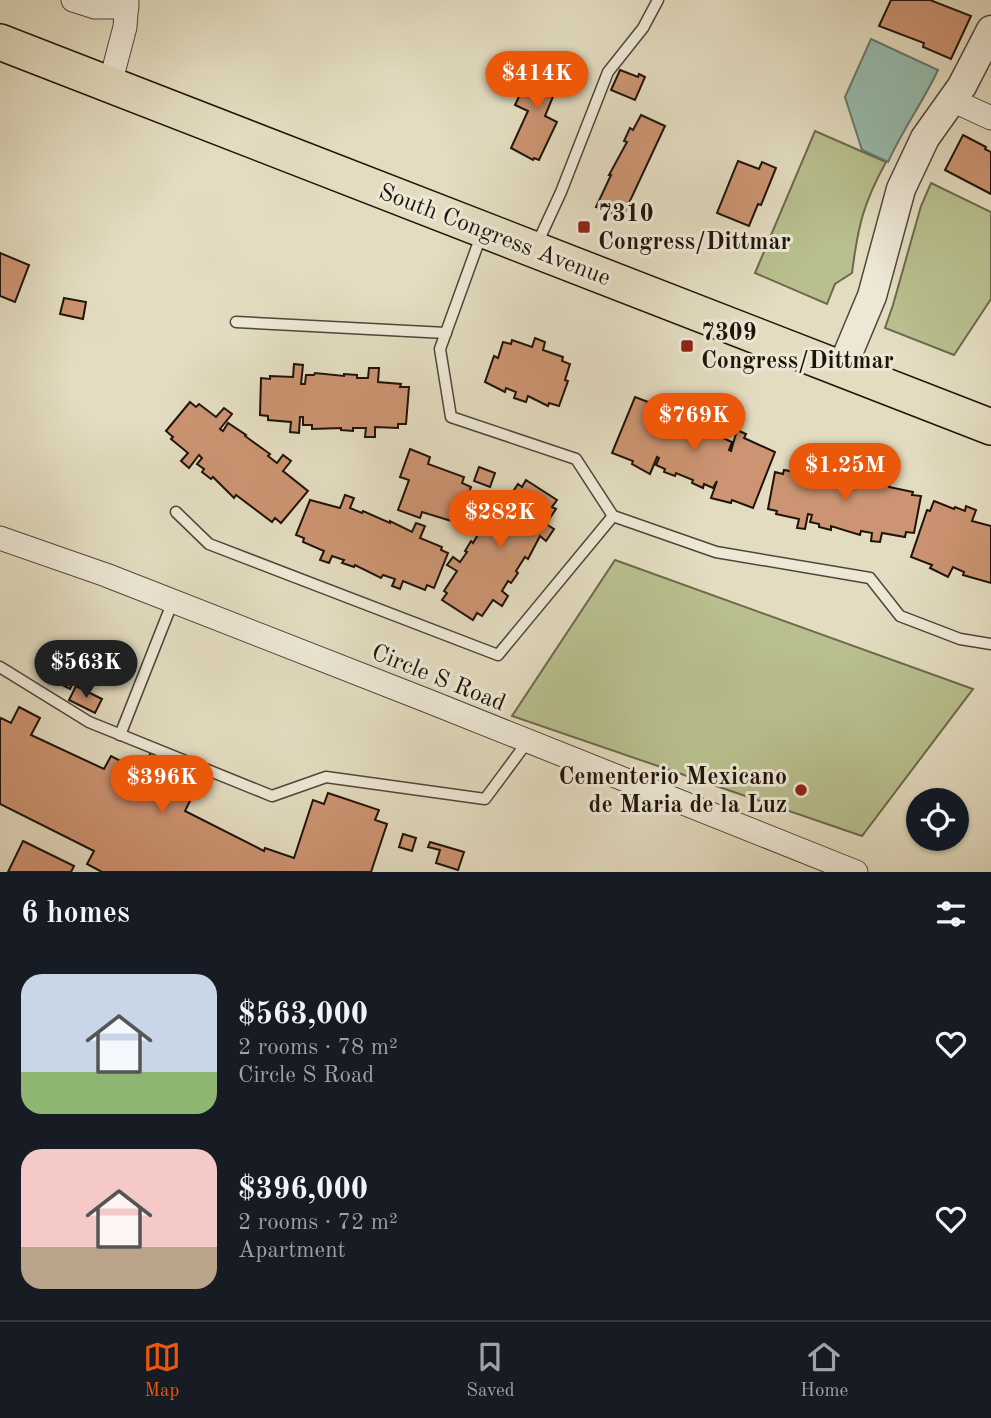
<!DOCTYPE html>
<meta charset="utf-8">
<style>
body{margin:0;font-family:"Old Standard TT",serif;background:#20242c;color:#f1f3f6;height:100vh;display:flex;flex-direction:column;font-size:26px;white-space:nowrap}
*{box-sizing:border-box;margin:0}
p{font-size:23px;color:#9ea1a6}
.icon{flex:none;width:38px;height:38px;fill:none;stroke:currentColor;stroke-width:2;stroke-linecap:round;stroke-linejoin:round}
.map{position:relative;height:872px;overflow:hidden}
.side{display:flex;flex-direction:column;background:#171b24;flex:1}
.side>*{flex:none}
.buttons{position:absolute;left:906px;top:788px;display:grid;gap:14px}
.buttons a{display:grid;place-items:center;width:63px;height:63px;border-radius:50%;background:#171b24;box-shadow:0 2px 5px #0004;font-size:35px}
.price{position:absolute;translate:-50% -60px;padding:0 16px;border-radius:24px;background:#ea580c;color:#fff;font-size:23px;line-height:46px;filter:drop-shadow(0 2px 4px #0008)}
.price::after{content:'';position:absolute;left:50%;top:42px;width:21px;height:16px;margin-left:-10px;background:inherit;clip-path:polygon(0 0,100% 0,50% 100%)}
.price.active{background:#222;color:#fff}
ul{padding:0;list-style:none}
li{display:flex;align-items:center;gap:21px;height:175px;padding:0 21px}
li span{display:grid;place-items:center;flex:none;width:196px;height:140px;border-radius:21px;color:#555}
li>.icon{margin-inline-start:auto}
span .icon{width:84px;height:84px;fill:#fffc;stroke-width:1}
li b{font-size:30px}
h2{display:flex;justify-content:space-between;align-items:center;height:84px;padding:0 21px;font-size:30px}
.menu{display:flex;justify-content:space-around;align-items:center;height:98px;border-top:2px solid #363941;background:#171b24;font-size:19px;color:#9ea1a6}
.menu a{display:grid;justify-items:center;gap:4px}
.menu .active{color:#ea580c}
.map>svg:first-child{display:block}
.green{fill:#b9bf8e;stroke:#6c694c;stroke-width:2}
.water{fill:#96bcad;stroke:#67786c;stroke-width:2}
.building{fill:#cc9472;stroke:#20130a;stroke-width:2}
.lines{fill:none;stroke-linecap:round;stroke-linejoin:round}
.service-casing{stroke:#514538;stroke-width:13}
.minor-casing{stroke:#514538;stroke-width:25}
.tertiary-casing{stroke:#514538;stroke-width:31}
.primary-casing{stroke:#20130a;stroke-width:38}
.service{stroke:#ede8d6;stroke-width:10}
.minor{stroke:#ede8d6;stroke-width:23}
.tertiary{stroke:#ede8d6;stroke-width:28}
.primary{stroke:#e3dcc0;stroke-width:35}
.poi-dot{fill:#8f2418;stroke:#ede8d6;stroke-width:2.5}
.labels{text-anchor:middle;stroke-width:6;stroke-linejoin:round;paint-order:stroke}
.poi-label{font-size:24px;font-weight:bold;fill:#20130a;stroke:#ede8d6;text-anchor:start}
.street-label{font-size:24px;fill:#20130a;stroke:#ede8d6}
</style>
<div class="map">
<svg width="991" height="872" viewBox="0 0 991 872">
<rect width="100%" height="100%" fill="#e3dcc0"/>
<filter id="stains"><feTurbulence type="fractalNoise" baseFrequency=".00286" numOctaves="4"/><feColorMatrix values="0 0 0 0 .2 0 0 0 0 .09 0 0 0 0 .02 0 0 0 .5 -.17"/></filter>
<radialGradient id="worn" r=".72"><stop offset=".6" stop-color="#630" stop-opacity="0"/><stop offset="1" stop-color="#630" stop-opacity=".3"/></radialGradient>
<g class="green">
<path d="M815,131l71,31c-23,42 -28,64 -34,111l-17,11 -8,20 -72,-31z"/>
<path d="M931,183l60,29v87l-37,56 -69,-27 8,-23 28,-99z"/>
<path d="M615,560l358,129 -111,147 -350,-120z"/>
</g>
<path class="water" d="M871,39l67,31c-15,32 -35,59 -50,92l-26,-12 -17,-53z"/>
<g class="building">
<path d="M891,0h39l41,16 -20,43 -28,-12 1,-4 -45,-17z"/>
<path d="M536,60l27,12 -18,44 12,6 -18,38 -5,-2 -1,2 -22,-12 17,-37 -13,-6z"/>
<path d="M620,70l18,7 1,-3 6,3 -10,23 -24,-10z"/>
<path d="M641,115l24,11 -43,92 -26,-11 15,-32h-2l18,-33 -3,-1 6,-13 3,2z"/>
<path d="M963,135l23,12 -1,2 6,3v42l-46,-24z"/>
<path d="M738,161l21,8 3,-7 14,6 -15,37 -3,-1 -9,22 -32,-13z"/>
<path d="M0,253l29,12 -14,37 -15,-6z"/>
<path d="M64,298l22,4 -3,17 -23,-5z"/>
<path d="M535,338l10,4 -2,8 20,7 -1,4 8,3 -5,16 3,1 -9,25 -10,-3 -1,3 -20,-10 -2,6 -12,-4 2,-6 -10,-4 -1,4 -20,-10 9,-26 4,2 5,-16 8,2 1,-4 20,7z"/>
<path d="M294,364l9,1 -2,19h4l1,-9h8l1,-2 29,3v-2l13,1v3h11l1,-10h10l-1,14 23,2 -1,3h9l-3,37h-8v4l-23,-1v10h-10l1,-9h-13v3l-12,-1v-2l-29,1v-4h-9v-8h-3l-1,16 -9,-1 1,-10 -23,-2v-4l-8,-1 1,-37 9,1v-3l23,1z"/>
<path d="M635,397l21,8v-2l11,5 1,-4 10,3 -8,20h2l3,-8 21,5 -1,3 29,9 -1,2 9,4 -3,8 2,1 6,-21 9,4 -2,4 31,14 -22,56 -21,-8 -1,3 -20,-5 6,-17 -4,7 -9,-4 -1,4 -11,-5 1,-3 -17,-7 -1,3 -11,-4 1,-3 -9,-4 3,-7 -2,-1 -7,17 -18,-10 1,-3 -21,-8z"/>
<path d="M190,402l6,5 3,-3 17,13 8,-9 8,6 -12,15 3,2 5,-8 18,12 -1,1 25,18 -2,2 9,7 6,-8 8,6 -8,10 25,20 -27,32 -6,-5 -3,4 -36,-27 -2,3 -21,-21 -2,2 -9,-7 2,-3 -7,-5 5,-6 -3,-3 -10,13 -8,-7 7,-8 -17,-14 2,-2 -7,-6z"/>
<path d="M410,449l20,8 -2,7 36,13 -2,6 9,4 -13,36 -36,-11 -2,6 -22,-8 11,-30 -9,-3z"/>
<path d="M808,461l9,1 -3,19h4l1,-8 9,1v-2l29,7 1,-3 12,3 -1,2 11,2 2,-10 9,2 -2,12 24,5 -1,3 9,1 -7,37 -8,-1 -1,5 -23,-4 -2,9 -9,-1 1,-8 -11,-2 -1,4 -29,-9v4l-12,-3v-3l-9,-2 2,-7 -4,-1 -3,15 -8,-1 2,-9 -23,-5 1,-3 -9,-2 7,-37 8,2 1,-4 22,4z"/>
<path d="M479,467l16,6 -5,14 -16,-6z"/>
<path d="M526,480l31,20 -5,7 4,2 -10,15 8,5 -8,12 -6,-5 -12,23 -3,-2 -9,14 2,2 -7,10 -3,-2 -6,10 6,5 -6,10 -9,-6 -11,16 -5,-3 -4,7 -31,-20 5,-7 -3,-2 13,-20 -10,-6 6,-8 7,5 7,-10 -2,-1 6,-10 2,2 15,-26 3,2 7,-11 -9,-6 6,-8 11,8 12,-18 4,3z"/>
<path d="M345,495l9,3 -4,10 12,5 1,-2 27,12v-2l22,11 4,-9 9,3 -5,12 22,9 -1,3 7,3 -14,35 -7,-3 -2,5 -22,-9 -3,8 -8,-3 3,-7 -12,-4 -2,3 -26,-13 -1,2 -12,-4 2,-3 -12,-4 -3,7 -9,-3 4,-9 -21,-9 1,-4 -8,-3 14,-35 30,8z"/>
<path d="M934,501l20,8 1,-2 10,4 1,-5 10,4 -4,11 19,5v57l-28,-8 1,-3 -11,-5 -5,10 -18,-9 2,-3 -21,-8 16,-47 3,1z"/>
<path d="M59,663l19,9 -8,17 -20,-10z"/>
<path d="M76,686l26,13 -7,14 -26,-13z"/>
<path d="M19,707l21,11 -9,17 73,34 7,-13 31,16 9,-20 25,13 -7,13 8,4 -3,6 18,9 -7,14 79,40 1,-3 29,10 19,-58 11,4 4,-11 51,17 -4,10 12,4 -16,48h-269l-15,-8 7,-13 -94,-47v-84l1,-2 10,5z"/>
<path d="M403,834l13,4 -4,13 -13,-4z"/>
<path d="M23,841l51,25 -3,6h-63z"/>
<path d="M430,842l34,10 -6,18 -22,-7 4,-13 -12,-3z"/>
</g>
<g class="lines">
<defs>
<g id="service">
<path d="M482,233l-42,116 11,68 125,42 37,57 103,36 154,26 30,38 60,23 31,5"/>
<path d="M537,244l24,-52 47,-120 35,-44 15,-28"/>
<path d="M236,322l210,11"/>
<path d="M176,512l33,32 289,111 115,-139"/>
<path d="M0,667l89,55 183,74 54,-19 159,22 43,-58"/>
<path d="M120,735l53,-134"/>
</g>
<g id="minor">
<path d="M73,0l22,7h32"/>
<path d="M110,84l15,-57 2,-27"/>
<path d="M952,100l39,18"/>
<path d="M0,538l106,37 322,126 428,171"/>
</g>
<path id="tertiary" d="M841,370l31,-74 29,-107 24,-51 37,-52 29,-56"/>
<path id="primary" d="M0,42l991,385"/>
</defs>
<use href="#service" class="service-casing"/>
<use href="#minor" class="minor-casing"/>
<use href="#tertiary" class="tertiary-casing"/>
<use href="#primary" class="primary-casing"/>
<use href="#service" class="service"/>
<use href="#minor" class="minor"/>
<use href="#tertiary" class="tertiary"/>
<use href="#primary" class="primary"/>
</g>
<g class="poi-dot">
<rect x="577" y="220" width="14" height="14" rx="3.5"/>
<rect x="680" y="339" width="14" height="14" rx="3.5"/>
<circle cx="801" cy="790" r="7"/>
</g>
<g class="labels">
<g class="poi-label">
<text x="598" y="221">7310<tspan x="598" dy="28">Congress/Dittmar</tspan></text>
<text x="701" y="340">7309<tspan x="701" dy="28">Congress/Dittmar</tspan></text>
<text x="787" y="784" text-anchor="end">Cementerio Mexicano<tspan x="787" dy="28">de Maria de la Luz</tspan></text>
</g>
<g class="street-label">
<text transform="translate(495 234) rotate(21)" y="8">South Congress Avenue</text>
<text transform="translate(439 677) rotate(22)" y="8">Circle S Road</text>
</g>
</g>
<rect width="100%" height="100%" filter="url(#stains)"/>
<rect width="100%" height="100%" fill="url(#worn)"/>
</svg>
<div class="buttons">
<a><svg class="icon" aria-label="locate" viewBox="0 0 24 24"><circle cx="12" cy="12" r="6"/><path d="M12 2v4M12 18v4M2 12h4M18 12h4"/></svg></a>
</div>
<b class="price" style="left:537px;top:111px">$414K</b>
<b class="price" style="left:694px;top:453px">$769K</b>
<b class="price" style="left:845px;top:503px">$1.25M</b>
<b class="price" style="left:500px;top:550px">$282K</b>
<b class="price active" style="left:86px;top:700px">$563K</b>
<b class="price" style="left:162px;top:815px">$396K</b>
</div>
<section class="side">
<h2>6 homes<svg class="icon" aria-label="filters" viewBox="0 0 24 24"><path d="M4 7h16M4 17h16"/><circle cx="9" cy="7" r="2"/><circle cx="15" cy="17" r="2"/></svg></h2>
<ul>
<li><span style="background:linear-gradient(#c9d6e8 70%,#8fb573 0)"><svg class="icon" aria-label="home" viewBox="0 0 24 24"><path d="M3 11l9-7 9 7M6 9v11h12V9"/></svg></span><div><b>$563,000</b><p>2 rooms · 78 m²</p><p>Circle S Road</p></div><svg class="icon" aria-label="heart" viewBox="0 0 24 24"><path d="M12 20l-8-8c-3-5 5-10 8-4 3-6 11-1 8 4z"/></svg></li>
<li><span style="background:linear-gradient(#f6c9c9 70%,#b9a48a 0)"><svg class="icon" aria-label="home" viewBox="0 0 24 24"><path d="M3 11l9-7 9 7M6 9v11h12V9"/></svg></span><div><b>$396,000</b><p>2 rooms · 72 m²</p><p>Apartment</p></div><svg class="icon" aria-label="heart" viewBox="0 0 24 24"><path d="M12 20l-8-8c-3-5 5-10 8-4 3-6 11-1 8 4z"/></svg></li>
</ul>
</section>
<nav class="menu">
<a class="active"><svg class="icon" aria-label="map" viewBox="0 0 24 24"><path d="M3 6l6-2 6 2 6-2v14l-6 2-6-2-6 2zM9 4v14M15 6v14"/></svg>Map</a>
<a><svg class="icon" aria-label="saved" viewBox="0 0 24 24"><path d="M7 4h10v16l-5-4-5 4z"/></svg>Saved</a>
<a><svg class="icon" aria-label="home" viewBox="0 0 24 24"><path d="M3 11l9-7 9 7M6 9v11h12V9"/></svg>Home</a>
</nav>
